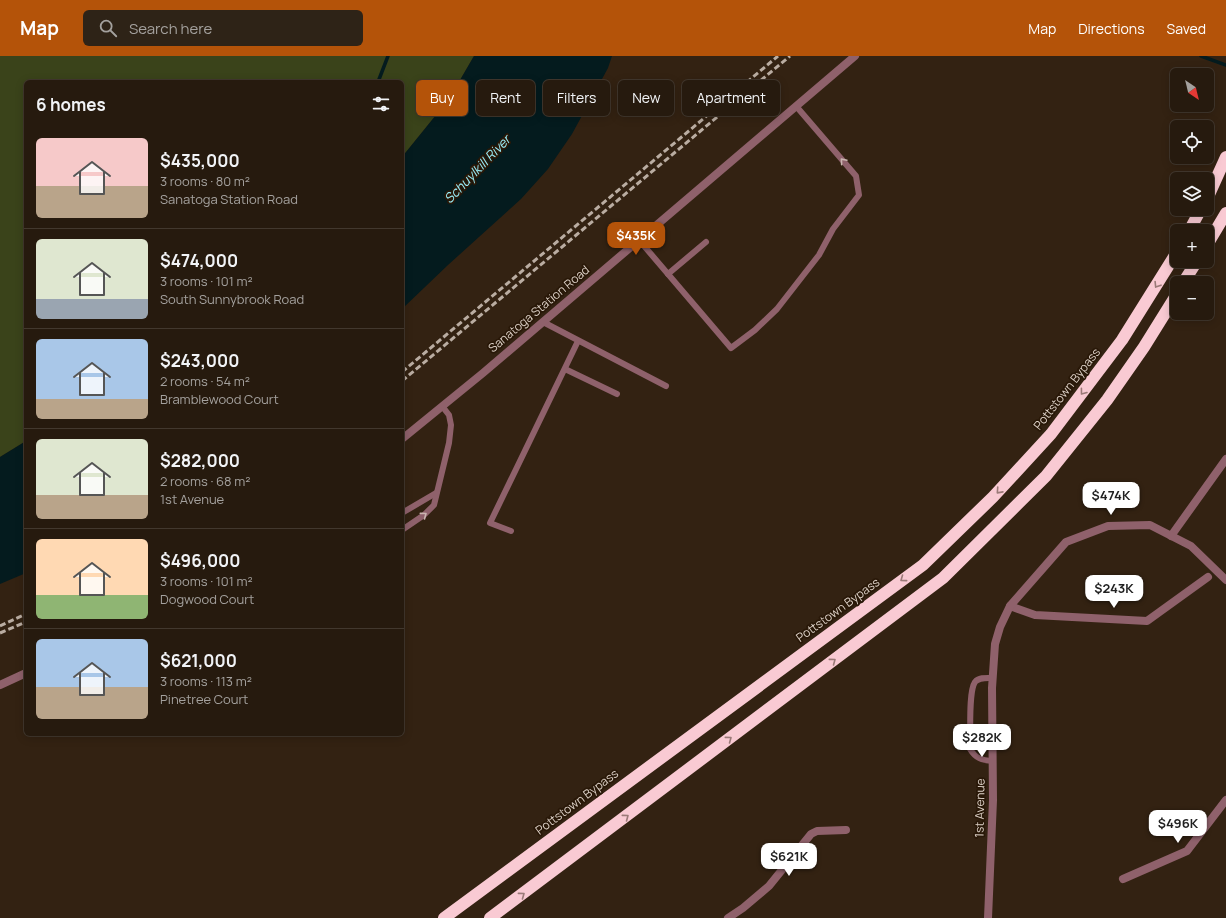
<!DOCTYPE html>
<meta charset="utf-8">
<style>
body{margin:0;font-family:Manrope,sans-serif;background:#2e2317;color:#f1f3f6;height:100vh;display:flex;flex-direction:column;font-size:15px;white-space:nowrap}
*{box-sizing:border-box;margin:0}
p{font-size:13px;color:#a4a19e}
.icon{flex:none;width:22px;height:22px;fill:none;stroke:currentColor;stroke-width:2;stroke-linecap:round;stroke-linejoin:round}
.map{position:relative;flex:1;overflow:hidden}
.drawer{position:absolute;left:24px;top:24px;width:380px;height:656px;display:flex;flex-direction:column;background:#261a0e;border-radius:6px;box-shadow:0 2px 10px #0003,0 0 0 1px #42382e}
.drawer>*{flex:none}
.banner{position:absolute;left:416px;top:24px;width:380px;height:36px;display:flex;gap:8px}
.needle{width:26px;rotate:145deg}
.buttons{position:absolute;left:1170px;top:12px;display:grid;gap:8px}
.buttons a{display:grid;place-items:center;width:44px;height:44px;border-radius:6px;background:#261a0e;box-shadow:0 2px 10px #0003,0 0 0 1px #42382e;font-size:20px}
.price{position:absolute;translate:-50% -34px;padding:0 9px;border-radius:8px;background:#fff;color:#222;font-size:13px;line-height:26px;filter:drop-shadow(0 1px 2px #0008)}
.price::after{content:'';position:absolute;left:50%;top:24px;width:12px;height:9px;margin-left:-6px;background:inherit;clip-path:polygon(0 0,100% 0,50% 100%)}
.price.on{background:#b45309;color:#fff}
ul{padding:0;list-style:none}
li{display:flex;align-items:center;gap:12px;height:100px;padding:0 12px}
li+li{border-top:1px solid #42382e}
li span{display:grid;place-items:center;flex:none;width:112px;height:80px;border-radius:6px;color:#555}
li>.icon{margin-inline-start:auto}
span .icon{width:48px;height:48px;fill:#fffc;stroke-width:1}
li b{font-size:17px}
h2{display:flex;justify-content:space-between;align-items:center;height:48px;padding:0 12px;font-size:17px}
.pill{padding:0 14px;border-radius:6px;background:#261a0e;box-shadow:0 2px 10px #0003,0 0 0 1px #42382e;font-size:14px;line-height:36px}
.pill.on{background:#b45309;color:#fff}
header{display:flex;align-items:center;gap:24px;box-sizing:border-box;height:56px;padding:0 20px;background:#b45309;color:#fff}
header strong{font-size:19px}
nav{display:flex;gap:22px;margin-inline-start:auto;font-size:14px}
.search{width:280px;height:36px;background:#2e2317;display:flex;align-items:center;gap:10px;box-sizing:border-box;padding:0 14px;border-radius:6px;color:#a4a19e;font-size:15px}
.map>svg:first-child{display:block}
.green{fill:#3a431a}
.water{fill:#041b1e}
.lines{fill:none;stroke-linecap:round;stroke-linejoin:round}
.stream{stroke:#041b1e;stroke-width:3.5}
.lane{stroke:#8f616b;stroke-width:6}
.street{stroke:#8f616b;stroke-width:8}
.highway{stroke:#f9cad3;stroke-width:12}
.rail{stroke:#baada2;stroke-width:3;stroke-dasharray:6 3;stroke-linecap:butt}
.oneway{stroke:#cab5b0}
.oneway2{stroke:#9b7a78}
.labels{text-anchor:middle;stroke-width:3.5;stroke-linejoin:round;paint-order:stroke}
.street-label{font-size:12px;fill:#ddd1c7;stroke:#291808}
.water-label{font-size:13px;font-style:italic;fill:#9aeffb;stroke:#291808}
</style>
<header>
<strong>Map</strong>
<div class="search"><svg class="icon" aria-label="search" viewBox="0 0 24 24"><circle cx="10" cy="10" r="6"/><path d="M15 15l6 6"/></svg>Search here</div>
<nav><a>Map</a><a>Directions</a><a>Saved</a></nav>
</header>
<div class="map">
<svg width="1226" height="862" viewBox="0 0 1226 862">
<rect width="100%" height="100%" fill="#332212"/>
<path class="green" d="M0,0h474l-25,43 -47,58v-75h-376v359l-26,16z"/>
<g class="water">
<path d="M474,0h138l-4,12 -36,66 -24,35 -27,30 -73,66 -46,44v-152l47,-58z"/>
<path d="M26,385v132l-26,11v-127z"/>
</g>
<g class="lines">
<g class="stream">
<path d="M1201,0l25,9"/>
<path d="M378,26l10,-26"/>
</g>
<g class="lane">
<path d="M639,184l92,108 24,-18 22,-21 42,-54 14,-26 26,-34 -3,-19 -60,-70"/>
<path d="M668,218l38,-32"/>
<path d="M543,266l123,64"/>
<path d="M565,313l52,25"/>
<path d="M402,457l34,-20"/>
<path d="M402,474l22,-15 10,-10 15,-62 2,-18 -2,-10 -7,-9"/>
<path d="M511,475l-21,-8 88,-182"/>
<path d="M993,705c-11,-1 -17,-2 -23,-12 1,-14 -2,-57 5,-67 4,-5 12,-4 18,-4"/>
</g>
<g class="street">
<path d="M402,383l81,-66 372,-317"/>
<path d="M1171,480l55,-77"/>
<path d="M1010,550l25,9 112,6 61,-44"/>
<path d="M0,629l26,-12"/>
<path d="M1123,823l64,-28 39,-51"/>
<path d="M728,862l15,-10 26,-22 42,-52 6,-3 29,-1"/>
<path d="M988,862l5,-118 -1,-112 3,-44 5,-17 10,-21 56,-64 42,-16 42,-1 41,21 35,34"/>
</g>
<g class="highway">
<path d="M1207,143l19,-42"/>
<path d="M1189,175l12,-22"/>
<path d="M1207,189l19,-32"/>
<path d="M1183,227l14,-22"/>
<path d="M444,862l479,-353 70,-68 58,-63 71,-94 55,-88"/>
<path d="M490,862l453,-340 103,-102 61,-76 37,-53 33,-53"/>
</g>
<g class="rail">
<path d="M402,316l376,-316"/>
<path d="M402,325l388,-325"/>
<path d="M0,570l26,-12"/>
<path d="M0,577l26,-11"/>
</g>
</g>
<defs><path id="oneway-chevron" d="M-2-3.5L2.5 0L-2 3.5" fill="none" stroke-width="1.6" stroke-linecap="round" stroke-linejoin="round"/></defs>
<g class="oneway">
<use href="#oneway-chevron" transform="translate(843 105) rotate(-131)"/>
<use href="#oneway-chevron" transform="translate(424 459) rotate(-37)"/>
</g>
<g class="oneway2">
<use href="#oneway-chevron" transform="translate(1157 229) rotate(122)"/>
<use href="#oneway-chevron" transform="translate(1083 336) rotate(127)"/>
<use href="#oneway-chevron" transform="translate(999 435) rotate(132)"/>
<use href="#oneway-chevron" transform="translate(903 523) rotate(144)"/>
<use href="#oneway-chevron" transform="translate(833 605) rotate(-37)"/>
<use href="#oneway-chevron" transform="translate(729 683) rotate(-37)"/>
<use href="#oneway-chevron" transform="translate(626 761) rotate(-37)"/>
<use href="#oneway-chevron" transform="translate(522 839) rotate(-36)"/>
</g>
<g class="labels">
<g class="street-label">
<text transform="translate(539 253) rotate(-40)" y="4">Sanatoga Station Road</text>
<text transform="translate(1067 333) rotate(-52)" y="4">Pottstown Bypass</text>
<text transform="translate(838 554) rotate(-36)" y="4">Pottstown Bypass</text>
<text transform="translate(577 746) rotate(-37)" y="4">Pottstown Bypass</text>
<text transform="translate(980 752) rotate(-89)" y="4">1st Avenue</text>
</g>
<g class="water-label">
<text transform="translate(477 113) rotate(-46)" y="5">Schuylkill River</text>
</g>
</g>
</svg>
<div class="buttons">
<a><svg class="needle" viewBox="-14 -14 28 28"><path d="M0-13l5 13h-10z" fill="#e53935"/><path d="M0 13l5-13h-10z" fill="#a4a19e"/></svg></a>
<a><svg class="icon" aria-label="locate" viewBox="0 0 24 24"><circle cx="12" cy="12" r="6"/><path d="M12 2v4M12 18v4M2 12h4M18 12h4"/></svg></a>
<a><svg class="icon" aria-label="layers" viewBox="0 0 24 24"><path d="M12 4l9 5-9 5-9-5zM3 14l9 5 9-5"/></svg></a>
<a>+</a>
<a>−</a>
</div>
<b class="price on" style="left:636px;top:200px">$435K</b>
<b class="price" style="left:1111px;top:460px">$474K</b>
<b class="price" style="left:1114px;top:553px">$243K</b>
<b class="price" style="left:982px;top:702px">$282K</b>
<b class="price" style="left:1178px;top:788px">$496K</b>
<b class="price" style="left:789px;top:821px">$621K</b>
<div class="banner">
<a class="pill on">Buy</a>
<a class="pill">Rent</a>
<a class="pill">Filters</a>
<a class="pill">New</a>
<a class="pill">Apartment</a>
</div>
<section class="drawer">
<h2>6 homes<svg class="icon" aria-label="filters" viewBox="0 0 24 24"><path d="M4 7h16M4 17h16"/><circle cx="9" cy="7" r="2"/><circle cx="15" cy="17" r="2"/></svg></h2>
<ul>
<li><span style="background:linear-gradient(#f6c9c9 60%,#b9a48a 0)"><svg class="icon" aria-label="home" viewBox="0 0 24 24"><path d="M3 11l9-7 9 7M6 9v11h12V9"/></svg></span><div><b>$435,000</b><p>3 rooms · 80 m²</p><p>Sanatoga Station Road</p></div></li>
<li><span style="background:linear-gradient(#dfe7d0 75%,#9aa5b1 0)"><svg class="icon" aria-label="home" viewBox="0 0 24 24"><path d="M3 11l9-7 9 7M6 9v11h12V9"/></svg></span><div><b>$474,000</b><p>3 rooms · 101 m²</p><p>South Sunnybrook Road</p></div></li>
<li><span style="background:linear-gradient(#a9c7e8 75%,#b9a48a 0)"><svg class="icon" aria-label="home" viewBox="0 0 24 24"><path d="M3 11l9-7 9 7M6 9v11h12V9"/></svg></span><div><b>$243,000</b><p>2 rooms · 54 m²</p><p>Bramblewood Court</p></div></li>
<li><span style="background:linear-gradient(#dfe7d0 70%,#b9a48a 0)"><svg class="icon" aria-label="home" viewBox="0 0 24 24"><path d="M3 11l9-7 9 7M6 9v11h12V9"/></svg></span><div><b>$282,000</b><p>2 rooms · 68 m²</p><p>1st Avenue</p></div></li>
<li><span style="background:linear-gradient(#ffd9b3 70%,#8fb573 0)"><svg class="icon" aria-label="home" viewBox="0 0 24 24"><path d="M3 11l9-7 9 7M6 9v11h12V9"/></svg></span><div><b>$496,000</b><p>3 rooms · 101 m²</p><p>Dogwood Court</p></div></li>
<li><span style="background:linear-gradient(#a9c7e8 60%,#b9a48a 0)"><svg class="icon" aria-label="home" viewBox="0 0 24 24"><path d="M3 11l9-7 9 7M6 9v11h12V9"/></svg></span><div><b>$621,000</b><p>3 rooms · 113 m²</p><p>Pinetree Court</p></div></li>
</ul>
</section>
</div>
